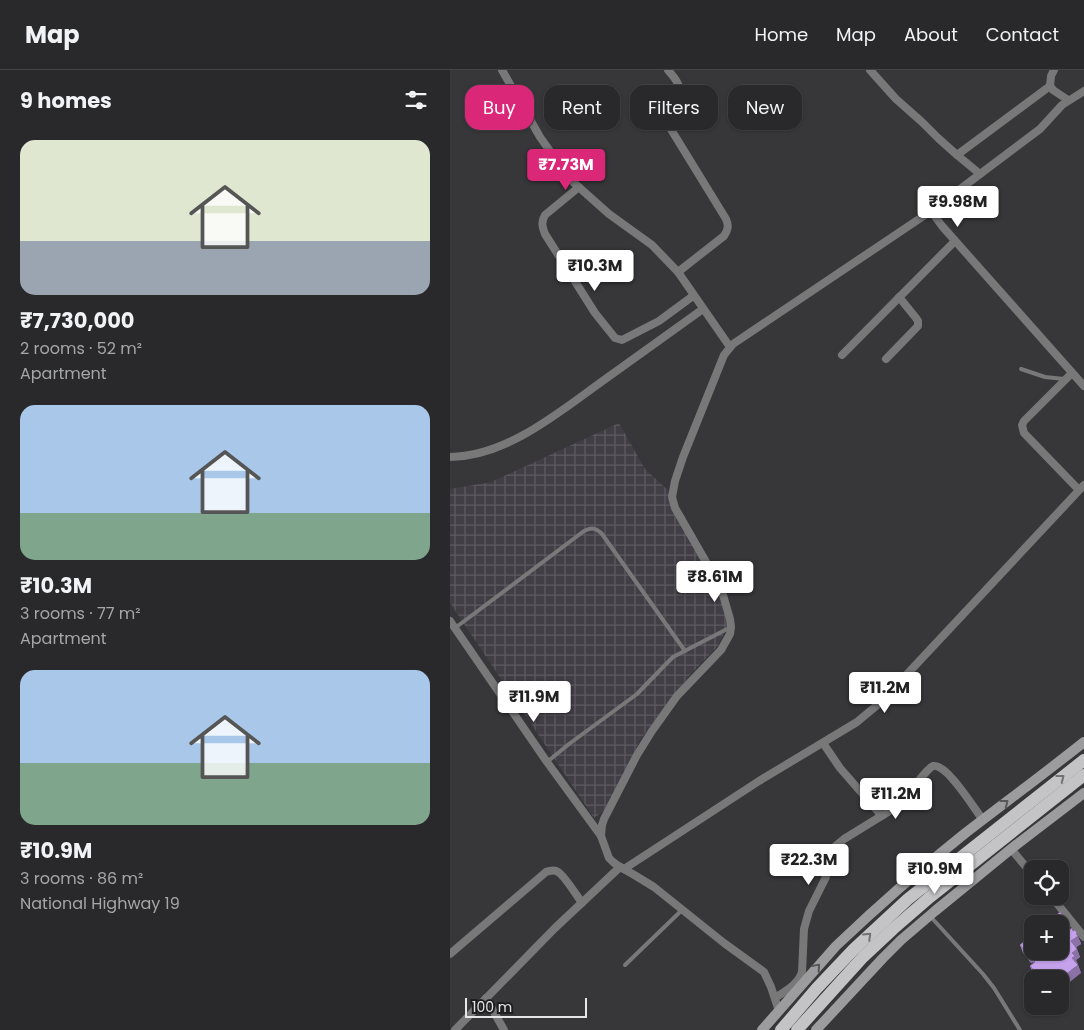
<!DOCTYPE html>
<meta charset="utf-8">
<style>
body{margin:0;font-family:Poppins,sans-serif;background:#313033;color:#f1f3f6;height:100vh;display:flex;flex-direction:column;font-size:19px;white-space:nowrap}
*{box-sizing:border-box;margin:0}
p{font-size:16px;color:#a5a6a9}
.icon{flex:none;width:28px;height:28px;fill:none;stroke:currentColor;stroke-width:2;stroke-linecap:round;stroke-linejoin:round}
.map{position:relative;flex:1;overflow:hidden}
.sheet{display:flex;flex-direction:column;background:#29282b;width:450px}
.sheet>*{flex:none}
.top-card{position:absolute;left:15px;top:15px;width:475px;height:45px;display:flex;gap:10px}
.buttons{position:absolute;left:574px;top:790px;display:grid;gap:10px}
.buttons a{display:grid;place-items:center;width:45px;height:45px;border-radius:10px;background:#29282b;box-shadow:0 1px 4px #0004,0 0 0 1px #454447;font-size:25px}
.scale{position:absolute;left:15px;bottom:12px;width:122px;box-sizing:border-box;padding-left:5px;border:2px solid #e6e5e7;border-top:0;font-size:14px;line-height:18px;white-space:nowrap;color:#e6e5e7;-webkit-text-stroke:4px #1f1e1f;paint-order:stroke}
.price{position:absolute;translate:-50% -42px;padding:0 11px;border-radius:5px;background:#fff;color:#222;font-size:16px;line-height:32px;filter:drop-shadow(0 1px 2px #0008)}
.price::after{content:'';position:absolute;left:50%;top:30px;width:15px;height:11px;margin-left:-8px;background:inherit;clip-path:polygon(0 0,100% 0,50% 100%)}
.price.active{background:#db2777;color:#fff}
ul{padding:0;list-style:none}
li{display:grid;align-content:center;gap:10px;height:265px;padding:0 20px}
li span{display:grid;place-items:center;height:155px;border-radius:15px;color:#555}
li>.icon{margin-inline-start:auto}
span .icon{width:90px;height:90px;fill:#fffc;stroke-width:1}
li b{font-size:21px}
h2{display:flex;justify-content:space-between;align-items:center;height:60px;padding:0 20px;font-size:21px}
.tag{padding:0 18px;border-radius:15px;background:#29282b;box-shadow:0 1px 4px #0004,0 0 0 1px #454447;font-size:18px;line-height:45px}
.tag.active{background:#db2777;color:#fff}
header{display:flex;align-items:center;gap:30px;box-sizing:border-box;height:70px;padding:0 25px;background:#29282b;border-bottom:1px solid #454447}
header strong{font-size:24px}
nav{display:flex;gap:28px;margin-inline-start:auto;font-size:18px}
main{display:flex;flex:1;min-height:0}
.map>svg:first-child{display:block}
.industrial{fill:url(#industrial-grid)}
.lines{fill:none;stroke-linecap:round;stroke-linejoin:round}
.service{stroke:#787879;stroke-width:4}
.minor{stroke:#787879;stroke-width:8}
.secondary{stroke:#9c9c9e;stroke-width:10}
.trunk{stroke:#c4c4c7;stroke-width:12}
.wall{fill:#aa8bcb}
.shaded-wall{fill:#8b71a5}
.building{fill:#c6a2ec;stroke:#8b71a5}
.oneway{stroke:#727173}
.oneway2{stroke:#575758}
</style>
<header>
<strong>Map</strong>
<nav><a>Home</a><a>Map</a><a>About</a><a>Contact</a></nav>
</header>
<main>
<section class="sheet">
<h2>9 homes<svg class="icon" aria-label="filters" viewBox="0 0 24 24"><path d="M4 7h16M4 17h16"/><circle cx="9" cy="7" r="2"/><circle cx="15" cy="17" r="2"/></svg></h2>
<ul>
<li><span style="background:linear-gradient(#dfe7d0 65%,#9aa5b1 0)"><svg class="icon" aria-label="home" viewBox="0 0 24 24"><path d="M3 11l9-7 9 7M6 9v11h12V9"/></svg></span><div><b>₹7,730,000</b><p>2 rooms · 52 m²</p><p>Apartment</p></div></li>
<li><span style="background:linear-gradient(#a9c7e8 70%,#7fa58c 0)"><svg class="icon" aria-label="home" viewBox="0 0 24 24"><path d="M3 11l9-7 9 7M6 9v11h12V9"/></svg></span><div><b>₹10.3M</b><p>3 rooms · 77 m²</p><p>Apartment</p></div></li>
<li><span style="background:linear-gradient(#a9c7e8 60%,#7fa58c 0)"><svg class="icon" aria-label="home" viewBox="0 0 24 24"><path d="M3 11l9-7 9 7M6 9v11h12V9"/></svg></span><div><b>₹10.9M</b><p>3 rooms · 86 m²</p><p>National Highway 19</p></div></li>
</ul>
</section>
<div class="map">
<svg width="634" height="960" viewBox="0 0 634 960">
<defs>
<pattern id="industrial-grid" width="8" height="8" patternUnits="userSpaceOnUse" patternTransform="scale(1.25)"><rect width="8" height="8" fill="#423e46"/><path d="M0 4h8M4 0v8" fill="none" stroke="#5d5a61"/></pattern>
</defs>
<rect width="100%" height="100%" fill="#373639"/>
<path class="industrial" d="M169,353l26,46 27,25 55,98v35l-9,19 -29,30 -49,64 -30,67 -16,11 -144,-215v-114l41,-7z"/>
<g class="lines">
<g class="service">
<path d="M571,299l24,8 19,2"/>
<path d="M5,558l129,-97c8,-4 12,-3 18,3l83,117"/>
<path d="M97,692l22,-18 68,-50 29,-30 7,-7 58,-30"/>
<path d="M480,846l53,58 11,14 26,42"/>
<path d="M175,895l57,-55"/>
</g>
<g class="minor">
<path d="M52,0l38,67 24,34 9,11 36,32 43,31 26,27"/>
<path d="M218,0c4,5 10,11 11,17 3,14 -16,18 -15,31l62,101c3,7 2,11 -2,17l-46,36 52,75"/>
<path d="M420,0l26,29 26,23 16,16 19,17 93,-69"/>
<path d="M604,0l-3,6 -1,10 3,4 15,10"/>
<path d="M634,21l-22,14 -22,24 -109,82 11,15 142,160"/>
<path d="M507,85l23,19"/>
<path d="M129,117l-34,28c-4,7 -3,11 0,19l50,79 20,25 7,2 37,-19 34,-25"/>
<path d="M392,285l113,-114"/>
<path d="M436,289l32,-33v-5l-2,-3 -17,-21"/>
<path d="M622,303l-48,48 -2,4 2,8 55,57"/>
<path d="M0,387c58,-1 109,-45 154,-77 33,-24 66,-47 99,-71"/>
<path d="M0,551l97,141 54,74"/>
<path d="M373,673l17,25 40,46 3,1c16,-8 32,-31 44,-44 1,-1 4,-4 6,-5 14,-3 42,44 50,54"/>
<path d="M561,779l21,25"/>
<path d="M174,799l135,-88 98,-59 24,-20 203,-217"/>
<path d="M601,826l33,41"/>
<path d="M0,884l96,-82c4,-1 8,-3 12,0 6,3 19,24 24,31"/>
<path d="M36,928l18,32"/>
<path d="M325,928c10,-7 23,-13 27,-26l2,-43 5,-18 17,-34c-2,-6 -9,-12 -5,-19l23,-19 39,-24"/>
<path d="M329,941l-8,-24 -7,-15 -40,-29 -70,-56 -18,-11 -19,-11 -4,-3 -4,-4 -8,-22 1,-11 2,-6 33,-64 15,-24 25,-35 44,-46 9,-16 1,-7 -1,-8 -9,-31 -46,-80 -3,-11 3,-16 8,-24 41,-102 9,-11 198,-133"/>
<path d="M5,960l100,-102 65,-61"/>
</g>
<g class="secondary">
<path d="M312,960l74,-84c41,-39 83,-76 127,-111 40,-31 81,-61 121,-93"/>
<path d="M366,960l67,-72 18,-18 34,-29 81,-66 68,-52"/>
</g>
<g class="trunk">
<path d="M331,960l36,-42 37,-39 54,-50 176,-139"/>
<path d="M347,960l66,-73 30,-28 37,-32 154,-122"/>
</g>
</g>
<path class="wall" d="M582,856v25h28l11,-22 9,12 1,3 -5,3 4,10 -4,3 5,13 -21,6h-23l-4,-5 -3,-8 4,-3 -1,-1 -2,1 -8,-10 -3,-8 12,-10 -3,-6z"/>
<g class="shaded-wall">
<path d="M618,852l3,8 -11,6v-7z"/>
<path d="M627,863l4,11 -7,5 -3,-8z"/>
<path d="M627,879l3,8 -4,3 2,4 -3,3 -3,-9v-5z"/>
<path d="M583,881h8l1,3 -10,5 1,3 -2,1 -3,-8z"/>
<path d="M628,895l3,8 -21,17v-11z"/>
</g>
<g class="building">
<path d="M610,842l8,10 -8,7v-5h-14z"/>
<path d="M592,849l4,5h-10z"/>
<path d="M582,856v7l-3,-4z"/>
<path d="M622,858l1,3 2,-1 2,3 -1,1 2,2 -7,5 6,8 -5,4 3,3 -3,2 6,7 -18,14h-19l-11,-13 5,-4 -3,-3 10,-8h18v-18l1,2 4,-3 1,1z"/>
<path d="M582,865l1,16 -5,4 -8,-10z"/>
</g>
<defs><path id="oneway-chevron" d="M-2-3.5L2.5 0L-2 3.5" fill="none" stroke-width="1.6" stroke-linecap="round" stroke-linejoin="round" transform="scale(1.25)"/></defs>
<g class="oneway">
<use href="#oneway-chevron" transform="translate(611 708) rotate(-38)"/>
<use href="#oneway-chevron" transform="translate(418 866) rotate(-44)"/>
</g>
<g class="oneway2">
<use href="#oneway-chevron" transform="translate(555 733) rotate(-38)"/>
<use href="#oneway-chevron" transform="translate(367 897) rotate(-49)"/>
</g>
</svg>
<div class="buttons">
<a><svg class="icon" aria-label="locate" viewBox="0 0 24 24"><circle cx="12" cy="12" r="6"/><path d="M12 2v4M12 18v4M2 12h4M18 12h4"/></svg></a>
<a>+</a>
<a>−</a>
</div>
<div class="scale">100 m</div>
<b class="price active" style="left:116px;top:121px">₹7.73M</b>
<b class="price" style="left:508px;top:158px">₹9.98M</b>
<b class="price" style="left:145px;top:222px">₹10.3M</b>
<b class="price" style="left:265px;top:533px">₹8.61M</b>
<b class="price" style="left:435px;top:644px">₹11.2M</b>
<b class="price" style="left:84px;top:653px">₹11.9M</b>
<b class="price" style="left:446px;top:750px">₹11.2M</b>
<b class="price" style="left:359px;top:816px">₹22.3M</b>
<b class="price" style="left:485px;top:825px">₹10.9M</b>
<div class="top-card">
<a class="tag active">Buy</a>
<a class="tag">Rent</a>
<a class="tag">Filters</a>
<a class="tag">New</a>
</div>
</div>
</main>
